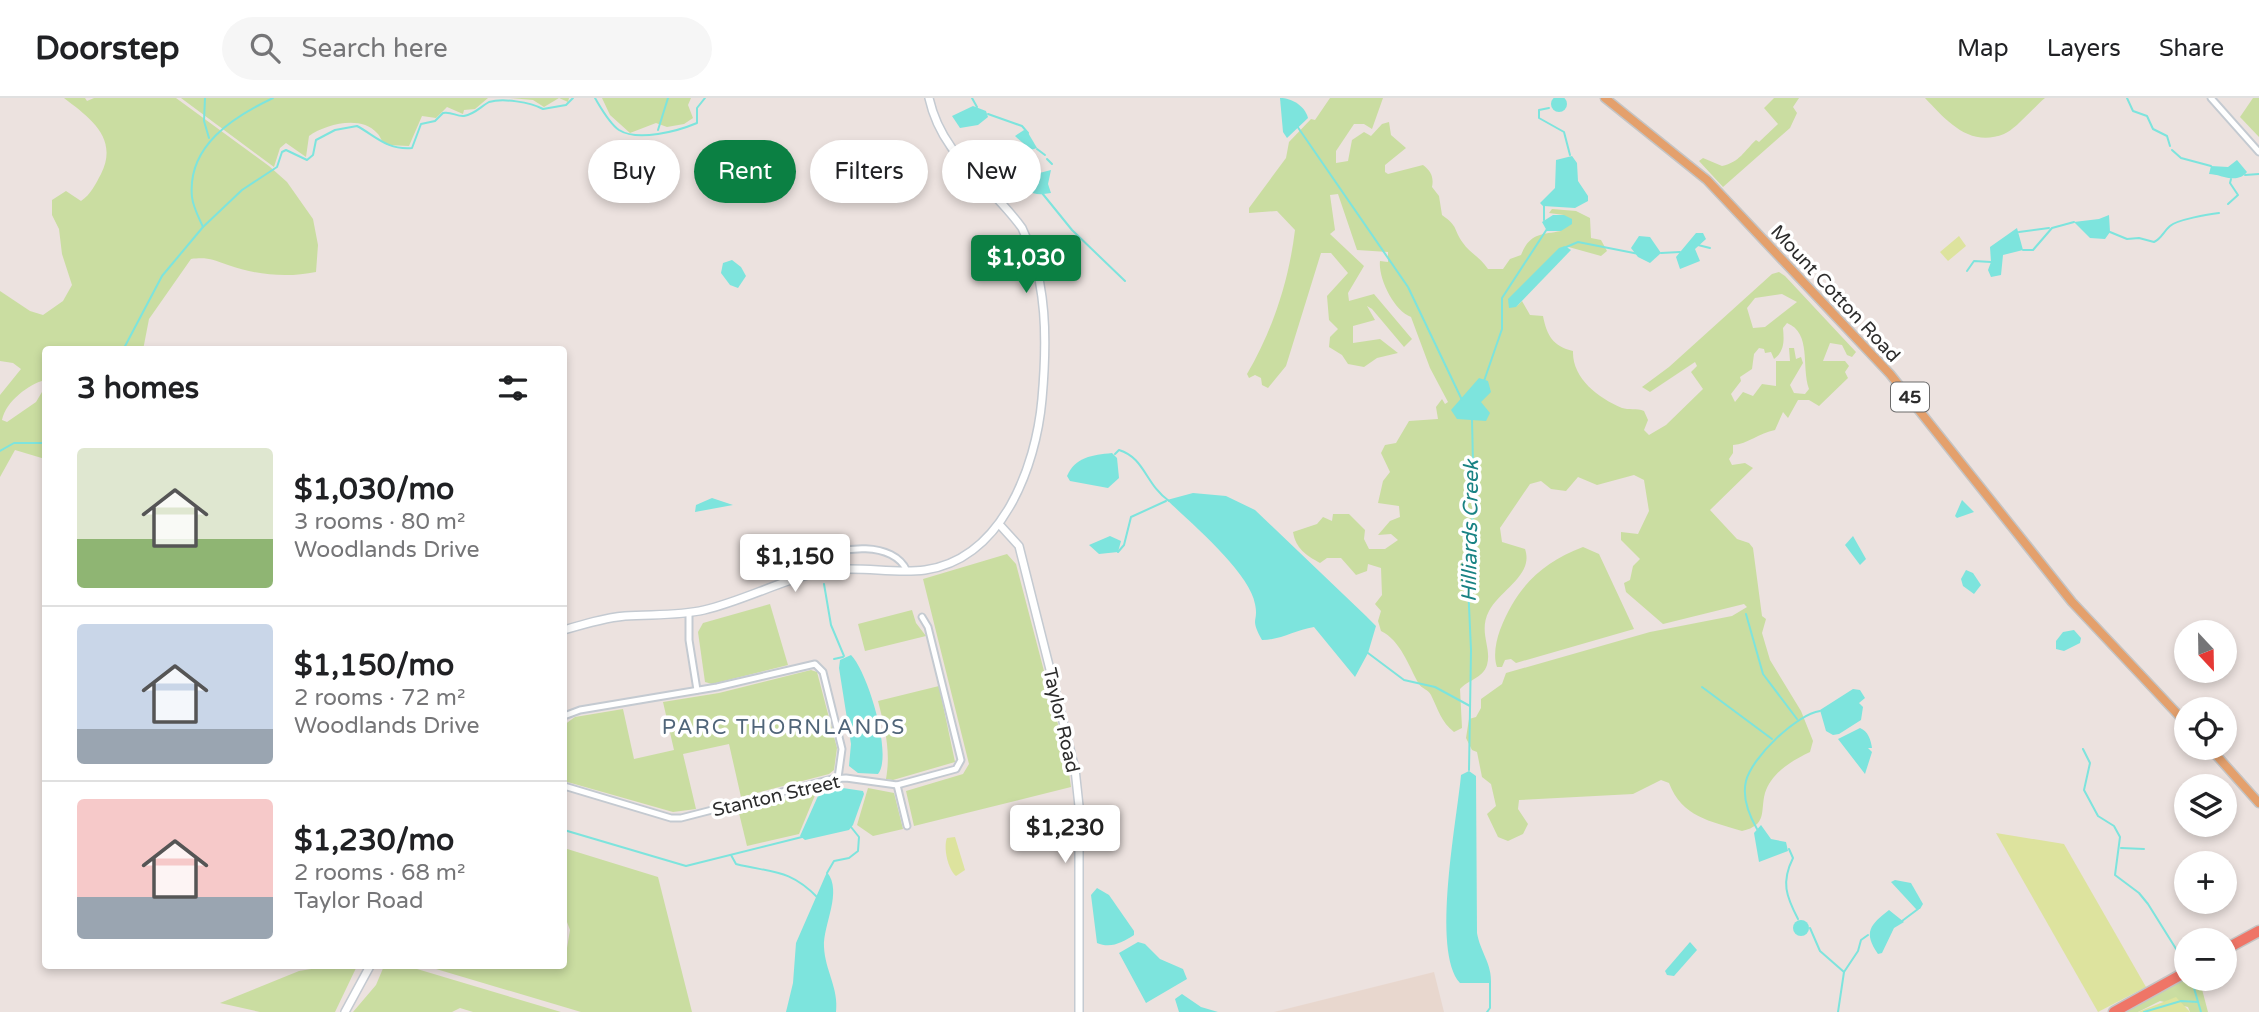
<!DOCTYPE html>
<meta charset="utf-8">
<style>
body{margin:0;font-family:"Varela Round",sans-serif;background:#f6f6f6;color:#202124;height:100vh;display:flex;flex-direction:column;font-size:26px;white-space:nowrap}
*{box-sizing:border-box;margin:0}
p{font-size:23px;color:#757577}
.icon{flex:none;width:38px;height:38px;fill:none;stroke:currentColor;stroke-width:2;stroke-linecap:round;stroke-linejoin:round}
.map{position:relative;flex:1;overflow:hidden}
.details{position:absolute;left:42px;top:248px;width:525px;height:623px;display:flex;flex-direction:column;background:#fff;border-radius:7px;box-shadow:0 4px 10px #0003}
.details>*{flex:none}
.guide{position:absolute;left:588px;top:42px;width:665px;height:63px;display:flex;gap:14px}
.needle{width:46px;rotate:158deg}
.tools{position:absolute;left:2174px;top:522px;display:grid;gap:14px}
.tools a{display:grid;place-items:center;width:63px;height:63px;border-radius:50%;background:#fff;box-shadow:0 4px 10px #0003;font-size:35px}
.price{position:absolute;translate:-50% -60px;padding:0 16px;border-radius:7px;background:#fff;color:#222;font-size:23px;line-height:46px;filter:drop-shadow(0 2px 4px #0008)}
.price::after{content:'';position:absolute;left:50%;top:42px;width:21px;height:16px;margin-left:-10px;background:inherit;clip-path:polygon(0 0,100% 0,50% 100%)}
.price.selected{background:#0b8043;color:#fff}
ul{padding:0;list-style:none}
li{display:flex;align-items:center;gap:21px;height:175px;padding:0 35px}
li+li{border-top:2px solid #e0e0e0}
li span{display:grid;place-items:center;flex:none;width:196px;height:140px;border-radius:7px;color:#555}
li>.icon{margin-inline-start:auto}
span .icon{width:84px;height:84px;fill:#fffc;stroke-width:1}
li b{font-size:30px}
h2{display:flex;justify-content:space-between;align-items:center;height:84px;padding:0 35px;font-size:30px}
.chip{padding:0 24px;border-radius:32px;background:#fff;box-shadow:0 4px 10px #0003;font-size:24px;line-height:63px}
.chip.selected{background:#0b8043;color:#fff}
header{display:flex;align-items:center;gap:42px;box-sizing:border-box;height:98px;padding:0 35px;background:#fff;border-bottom:2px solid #e0e0e0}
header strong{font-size:33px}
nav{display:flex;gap:38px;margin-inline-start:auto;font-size:24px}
.search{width:490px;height:63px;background:#f6f6f6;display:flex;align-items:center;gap:18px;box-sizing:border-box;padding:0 24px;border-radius:38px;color:#757577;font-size:26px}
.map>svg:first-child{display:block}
.education{fill:#e8d7ce}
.green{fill:#cadda1;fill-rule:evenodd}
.pitch{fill:#dde39e}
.water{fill:#7de4dd}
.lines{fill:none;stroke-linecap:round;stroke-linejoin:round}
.stream{stroke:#7de4dd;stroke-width:2}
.street-casing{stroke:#c4cad1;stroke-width:9}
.secondary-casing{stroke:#c4cad1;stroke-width:10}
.primary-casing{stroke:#c4c4c4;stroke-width:11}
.highway-casing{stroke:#c4c4c4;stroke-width:13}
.street{stroke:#fff;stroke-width:5}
.secondary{stroke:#fff;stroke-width:7}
.primary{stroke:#e4a06c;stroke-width:8}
.highway{stroke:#ef7567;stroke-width:10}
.labels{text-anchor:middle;stroke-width:7;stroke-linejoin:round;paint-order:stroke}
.shield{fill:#fff;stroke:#6b6b6b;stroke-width:2}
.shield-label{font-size:18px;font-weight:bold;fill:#2c2c2c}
.street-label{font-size:19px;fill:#2c2c2c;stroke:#fff}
.water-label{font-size:21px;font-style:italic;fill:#198384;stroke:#fff}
.neighbourhood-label{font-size:21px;letter-spacing:2px;fill:#506579;stroke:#fff}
</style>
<header>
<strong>Doorstep</strong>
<div class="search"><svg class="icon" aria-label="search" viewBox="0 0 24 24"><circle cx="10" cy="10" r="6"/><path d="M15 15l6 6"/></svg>Search here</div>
<nav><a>Map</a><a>Layers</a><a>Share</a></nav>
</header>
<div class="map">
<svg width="2259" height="914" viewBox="0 0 2259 914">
<rect width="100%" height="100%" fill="#ece2df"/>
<path class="education" d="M1434,874l10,40h-170z"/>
<g class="green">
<path d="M64,0h21l2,3 7,-3h82l93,68 18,16 26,37 5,26 -2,27c-29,6 -60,3 -88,-7 -15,-5 -20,-8 -37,-6l-42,60 -6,31h-97l-1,30c-16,4 -39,21 -43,40l5,2 29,-20 9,-15v72l-30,-9 -15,27v-82l21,-26 -8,-6 -13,-2v-70l30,20 13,4 20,-14 9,-16 -10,-31 -3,-25 -7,-14v-15l14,-9 15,10c10,-7 14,-16 20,-27 18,-36 -11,-56 -37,-76z"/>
<path d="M181,0h307l-13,11 -11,1 -1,4 -16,-7 -11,11 -14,-2 -13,30 -22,-1c-7,-4 -5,-7 -10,-12 -16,-18 -51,-9 -68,3l-3,21 -20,-14 -6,5 -6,19z"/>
<path d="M510,0h59l-1,4 -9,-4 -15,9 -11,-7z"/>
<path d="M602,0h89l-3,7 5,13 -9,6 -17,3 -11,-4 -26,10 -20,-18z"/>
<path d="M1330,0h53l-11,31 -8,-5h-10l-18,27v12l12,-2 4,-21 12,-8 7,4 11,-12 7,-2 2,13 15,13 -21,17v7l3,2 35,-9c8,6 11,12 9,22l7,9 3,19c17,12 11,14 21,28 7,10 18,15 25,26h15l7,-10 11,-4c9,-22 19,-20 40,-24l3,-16 -15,-2 3,-4 24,2 14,7 1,20 10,2 6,11 -6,5 -36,-10 -49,61 6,-6 8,14 13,1c4,20 10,30 30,35 -1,27 25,47 49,57 6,2 15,0 22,3l4,9 -4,10 5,5 17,-10 37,-36 -12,-17 6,-6 -2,-4 -45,30 -8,-5 27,-20 103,-93 7,-2 6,4 71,76 -4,5 -5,-2 -5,-10 -12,-2 -7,18h22l4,5 -4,6 3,6 -29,28 -10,-6h-11l-10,18 -5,-6 -8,18c-16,3 -27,14 -42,15v8l-4,6 3,6 13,-2 8,5 -43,42 27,29 12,4 4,5 9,68 4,3 -4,14 8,27 31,51 12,30 -3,11c-17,8 -38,20 -45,41 -5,18 3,32 -23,38 -32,-10 -60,-14 -73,-48l-8,-3 -28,14 -114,6 -1,9 10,15 -5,10 -15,7 -10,-4 -11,-23 9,-8 -5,-22 -9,-7 -5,-25 -5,-2 -6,-12 3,-19 7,-2 5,-9v-9l21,-15 4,-11 144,-41 82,-16 15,-9 -3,-3 -81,20 -37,-32 -2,-9 6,-3 3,-14 7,-7 -19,-19v-8l17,2 11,-23 -5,-31 -10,-5 -37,10 -19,-8 -12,14 -15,-2 -10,-8 -11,3 -30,44 2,14 23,7c9,26 -24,40 -36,62 -11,21 3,36 -2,54 -4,13 -19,15 -27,24l2,39 -8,4c-13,-10 -16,-23 -23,-37 -3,-6 -9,-6 -12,-11 -11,-19 -18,-43 -38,-53l-3,-10 3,-10 -6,-7 7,-9 -1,-27 -13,-4 -1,7 -11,4 -15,-17h-14l-7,5c-14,-8 -24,-14 -27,-31l24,-8 6,-7 9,4 1,-7h16l16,16 -1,9 5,10h16l13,-9 -7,-6 -13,1 12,-14 10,-4 -1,-11 -21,-3 5,-22 7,-9 -9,-19 4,-8 11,-2 13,-22 29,-2 -2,-12 6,-8 3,5 3,-2 -18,-34 -19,-51c-17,-6 -33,-39 -31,-56l8,1v-10l-31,-2 -19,-56 -8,1 5,35 -5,4 34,32 -16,27 1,8 25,-7 38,45 -8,8 -32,-38 -5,-3 8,14 -22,6v17l27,-4 18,14 -21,5 -13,9 -16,-3 -6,-9 -13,-8 1,-10 8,-8 -9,-9 -2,-24 21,-23 -17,-20h-10l-35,113 -18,22 -6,-3 -1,-7 -6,-3 -6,3 -2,-4c26,-44 42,-94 48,-144l-18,-19 -28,2v-5l37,-50 3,-16 22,-23 4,1zM1782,196l15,8 -32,25 -12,1 -6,-20 8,-10zM1787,225c25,10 14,44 22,66l-4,5 -11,-1 -4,-8 13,-22 -2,-6 -5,2 -2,-11h-5l1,13h-14v25l-14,-2 -9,12 -10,-4 -8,10 -4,-8 10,-13 -1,-4 12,-8 2,-15 5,-6 5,1 1,4 6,-1 3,7c11,-8 10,-19 9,-31z"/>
<path d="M1774,0h25l-6,9 4,6 -7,15 -67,59 -24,-26 4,-3 19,8c18,-4 22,-15 34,-26l3,2 19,-18 -14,-16z"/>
<path d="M1925,0h120c-10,8 -31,33 -41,36 -35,14 -58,-14 -79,-36z"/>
<path d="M2253,0h6v39l-19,-20z"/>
<path d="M1583,449l16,7 35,75 -118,34 -5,-4 -6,1 -3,7h-5c-4,-11 -1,-26 3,-37 16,-42 41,-67 83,-83z"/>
<path d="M1007,456l9,10 51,195 4,28 -157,39 -8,-35 57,-17 6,-10 -46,-185z"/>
<path d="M770,506l18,61 -76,19 -7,-2 -7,-50 5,-9z"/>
<path d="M912,512l4,13 10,13 -61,15 -7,-27z"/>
<path d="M811,572l6,2 20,76 -3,22 -5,4 -88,23 -12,-53 -46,10 13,55 -23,3 -109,-31v-56l11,-8 48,-8 11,50 40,-9 -11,-48 56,-9z"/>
<path d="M939,588l16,76 -62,18 -7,-1c5,-28 -1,-51 -8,-78z"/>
<path d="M818,690l-19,46 -52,12 -9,-37z"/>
<path d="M868,690l26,5 9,36 -30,7 -16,-11z"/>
<path d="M564,750l94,29 34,135h-111l-155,-46h138l6,-36 -6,-16z"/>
<path d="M330,868h27l-22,46h-75l-40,-9 79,-32z"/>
<path d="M384,868h23l154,46h-88l-13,-4 -8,4h-99l23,-27z"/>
<path d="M2186,879l13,1 9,34h-18l-2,-5 -28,-6 -22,11h-16z"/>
</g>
<g class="pitch">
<path d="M1959,138l7,10 -18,15 -8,-9z"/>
<path d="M1996,735l68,11 82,143 -48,25z"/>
<path d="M955,739l10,33 -9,6c-8,-6 -13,-29 -9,-38z"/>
<path d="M2176,899l14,15h-52z"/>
</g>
<g class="water">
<circle cx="1559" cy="6" r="8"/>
<path d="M1280,0c12,0 25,8 28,20l-21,20 -4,-6z"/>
<path d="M973,8l13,5 2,6 -10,8 -18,3 -8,-12z"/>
<path d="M1024,32l3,1 10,17 -6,2 -16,-14z"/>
<path d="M1572,58l5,7 1,18 10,15v5l-13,7 -32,-2 -3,-3 15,-15 1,-28z"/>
<path d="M2237,62l10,12c-11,13 -26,2 -38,2l2,-8 17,1z"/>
<path d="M1051,72l-3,14 3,9c-15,3 -27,1 -31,-15z"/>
<path d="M1553,117h11l8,4v5l-11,7h-14l-5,-9z"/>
<path d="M2109,117l1,17 -5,7 -15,-1 -16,-16 25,-3z"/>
<path d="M2017,130l6,22 -20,5 -2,20 -10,2 -3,-7 3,-8 -1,-15z"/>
<path d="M1696,135h7l3,6 -11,10 5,12 -20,8 -4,-12z"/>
<path d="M1639,138l11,1 11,16 -11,10 -12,-6 -7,-9z"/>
<path d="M1565,148l6,4 -55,57 -7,1 -1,-9 51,-51z"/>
<path d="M732,162l9,7 5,9 -8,12 -8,-3 -9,-12 2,-10z"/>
<path d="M1479,280l9,3 3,11 -10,10 9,11 -4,8 -29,-2 -6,-9z"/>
<path d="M1112,355l5,5 2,20 -11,10 -38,-7 -3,-5c8,-19 25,-21 45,-23z"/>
<path d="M1193,395l33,3 29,14 111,106 10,10 -8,27 -13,24 -41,-50c-19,3 -33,13 -52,13 -13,-23 -3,-17 -7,-36 -5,-31 -64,-81 -88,-104z"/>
<path d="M712,400l21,7 -38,7 1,-7z"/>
<path d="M1962,402l12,12 -17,6 -2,-2z"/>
<path d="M1110,438l11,5 -3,11 -19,2 -10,-9z"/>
<path d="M1853,438l13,23 -6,6 -15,-20z"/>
<path d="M1966,472l7,3 8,12 -7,9 -11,-8 -2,-7z"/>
<path d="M2074,532l7,8 -1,5 -16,8 -8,-2v-8l7,-9z"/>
<path d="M851,557c17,17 42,101 27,119l-20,-1 -9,-7 2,-22 -12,-76 1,-8z"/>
<path d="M1853,591l7,1 5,8 -6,5 4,4 -2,13 -22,14 -6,1 -7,-4 -6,-21z"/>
<path d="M1860,630c8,3 11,12 12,20h-4l4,4 -7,22 -27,-35z"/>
<path d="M1469,673l7,5 1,157c3,18 15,31 14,50h-31c-29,-32 -3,-163 1,-208z"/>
<path d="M836,689l27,4 1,3 -11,31 -4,5 -44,10 -5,-4 18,-40z"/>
<path d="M1761,727l10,14 15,3 2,9 -29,11 -5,-29z"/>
<path d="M827,774c16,20 -4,52 -3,75 1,23 15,42 12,65h-50l7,-29 3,-40z"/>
<path d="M1895,782l16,3 12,21 -3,5h-4l-25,-27z"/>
<path d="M1097,790l12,7 25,36v4c-11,7 -23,14 -37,8l-6,-48z"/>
<path d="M1889,812l15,12 -10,6 -12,25 -4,1c-15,-22 -8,-29 11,-44z"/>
<circle cx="1801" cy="830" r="8"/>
<path d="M1138,844l7,2 15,15 23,10 4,10 -41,24 -27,-50z"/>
<path d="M1690,844l7,8 -23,26 -7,-1 -2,-4z"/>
<path d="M1182,896l19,13 17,5h-39l-4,-13z"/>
</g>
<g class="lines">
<g class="stream">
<path d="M205,0l-1,23 5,17"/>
<path d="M595,0c6,10 14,25 24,32 19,12 59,1 78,-7v-15l8,-10"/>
<path d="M972,0l5,9"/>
<path d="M2127,0l6,13 14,5 6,13 14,7 3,10"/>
<path d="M1549,10l-10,2v8l25,14 6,23"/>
<path d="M988,16l34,12 6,7"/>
<path d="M1297,28l111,161 54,113"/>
<path d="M658,32l10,-32"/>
<path d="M1037,51l8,6"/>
<path d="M2172,52l9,8 30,8"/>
<path d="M1047,61l5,5"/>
<path d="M2245,77l14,-1"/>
<path d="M1042,95l30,37 53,51"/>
<path d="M2228,106l10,-9 -8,-12 1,-4"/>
<path d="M1544,108v14"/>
<path d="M203,129c-4,-9 -10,-20 -11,-30 -5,-51 41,-80 81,-99"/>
<path d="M2019,134l30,-4"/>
<path d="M2110,134l17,7 12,-1 15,4c8,-4 9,-10 16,-16 6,-6 39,-12 49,-13"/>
<path d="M1698,147l12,3"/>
<path d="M1564,150l14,-6 61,12"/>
<path d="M2023,152h10l19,-22 22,-6"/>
<path d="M1661,155l19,-1"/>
<path d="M1967,173l7,-10 17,1"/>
<path d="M123,252l39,-74 41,-49 39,-37 35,-23 5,-15 4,-2 21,10 6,-5 3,-15 19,-10 22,-4c20,11 30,24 55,22l9,-24 14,-3 8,-8c8,-2 14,4 21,3 11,-2 16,-9 25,-14 14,-4 41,0 54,7l23,-4 7,-7"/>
<path d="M1484,283l18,-52v-31l45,-69"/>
<path d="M0,353l14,-8h32"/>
<path d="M1115,356l4,-4c26,8 26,34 50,51"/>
<path d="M1118,454l6,-7 7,-28 35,-16"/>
<path d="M824,486l7,41 13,31"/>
<path d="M1746,516l17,60 34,45"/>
<path d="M1368,555l36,27 31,7 35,19"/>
<path d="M834,561l9,-2"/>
<path d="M1702,589l70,52"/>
<path d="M2083,651l7,14 -6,27 14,26 16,10 6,11 -5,38 24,18 9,11 35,56"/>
<path d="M1469,672l2,-120 -4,-88 7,-56 -2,-86"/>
<path d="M1757,731c-8,-14 -15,-32 -11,-48 6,-24 51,-67 74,-70"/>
<path d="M564,732l122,36 116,-29"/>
<path d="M2121,750l23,1"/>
<path d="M1789,751l4,9c-12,24 -7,38 5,61"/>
<path d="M731,757l5,9c35,9 53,4 82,34"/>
<path d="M827,775l7,-12 15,-3 9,-7 1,-14 -8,-10"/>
<path d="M1902,823l16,-12"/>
<path d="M1810,830l10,23 24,21"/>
<path d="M2191,880l10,34"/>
<path d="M1487,914l3,-4v-26"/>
<path d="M1838,914l6,-40 14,-21 3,-11 7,-5"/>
<path d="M2144,914l37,-11 17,1"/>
</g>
<defs>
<g id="street">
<path d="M2211,0l48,54"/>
<path d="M815,475l2,-12c23,-16 77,-20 90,10"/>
<path d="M689,515v27l8,50"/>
<path d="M564,618l16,-6 137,-23 98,-23 8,8 19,77 -4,29"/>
<path d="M897,687l10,41"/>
<path d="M564,688l107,32h10l151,-39 14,-1 51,7 59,-16 5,-9 -33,-133 -6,-10"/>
</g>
<g id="secondary">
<path d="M999,426l20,22 56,223 4,37v206"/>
<path d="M564,532c20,-6 40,-12 61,-14 27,-2 53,0 79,-6 43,-10 82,-33 126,-40 32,-4 64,4 95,0 77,-11 111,-103 117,-171 5,-56 6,-118 -20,-171 -33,-46 -80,-71 -93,-130"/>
<path d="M345,914l25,-46"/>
</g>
<g id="primary">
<path d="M1605,0l102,82 183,194 182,228 114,121"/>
<path d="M2209,649l50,56"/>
</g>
<g id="highway">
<path d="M2224,852l35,-19"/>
<path d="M2114,914l72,-40"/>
</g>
</defs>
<use href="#street" class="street-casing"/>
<use href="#secondary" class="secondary-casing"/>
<use href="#primary" class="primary-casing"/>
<use href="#highway" class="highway-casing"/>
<use href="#street" class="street"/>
<use href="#secondary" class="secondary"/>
<use href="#primary" class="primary"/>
<use href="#highway" class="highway"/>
</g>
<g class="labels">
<rect class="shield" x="1891" y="284.5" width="38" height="29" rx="5"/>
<g class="shield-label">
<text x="1910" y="305">45</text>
</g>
<g class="street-label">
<text transform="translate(1836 195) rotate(47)" y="7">Mount Cotton Road</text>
<text transform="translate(1062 622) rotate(77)" y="7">Taylor Road</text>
<text transform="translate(776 697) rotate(-13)" y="7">Stanton Street</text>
</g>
<g class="water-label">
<text transform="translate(1470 433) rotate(-89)" y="7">Hilliards Creek</text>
</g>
<g class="neighbourhood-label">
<text x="784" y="636">PARC THORNLANDS</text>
</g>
</g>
</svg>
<div class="tools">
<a><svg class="needle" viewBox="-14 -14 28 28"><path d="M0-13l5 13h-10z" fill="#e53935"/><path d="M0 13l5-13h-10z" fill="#757577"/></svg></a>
<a><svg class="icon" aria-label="locate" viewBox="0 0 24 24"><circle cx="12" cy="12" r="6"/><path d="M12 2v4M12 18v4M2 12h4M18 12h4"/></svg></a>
<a><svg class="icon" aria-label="layers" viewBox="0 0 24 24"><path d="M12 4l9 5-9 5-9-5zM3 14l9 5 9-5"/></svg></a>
<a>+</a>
<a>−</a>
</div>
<b class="price selected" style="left:1026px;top:197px">$1,030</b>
<b class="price" style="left:795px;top:496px">$1,150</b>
<b class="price" style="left:1065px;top:767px">$1,230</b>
<div class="guide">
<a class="chip">Buy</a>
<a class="chip selected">Rent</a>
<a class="chip">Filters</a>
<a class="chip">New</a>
</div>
<section class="details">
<h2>3 homes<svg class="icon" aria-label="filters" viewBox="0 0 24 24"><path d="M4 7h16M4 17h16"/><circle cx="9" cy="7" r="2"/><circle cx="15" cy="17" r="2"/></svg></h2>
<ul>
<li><span style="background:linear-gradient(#dfe7d0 65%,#8fb573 0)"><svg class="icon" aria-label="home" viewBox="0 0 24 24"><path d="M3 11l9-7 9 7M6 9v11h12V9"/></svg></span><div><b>$1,030/mo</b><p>3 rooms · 80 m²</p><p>Woodlands Drive</p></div></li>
<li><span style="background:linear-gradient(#c9d6e8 75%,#9aa5b1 0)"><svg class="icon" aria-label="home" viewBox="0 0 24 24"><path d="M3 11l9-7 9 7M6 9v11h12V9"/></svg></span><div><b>$1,150/mo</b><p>2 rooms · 72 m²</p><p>Woodlands Drive</p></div></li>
<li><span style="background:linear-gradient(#f6c9c9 70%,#9aa5b1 0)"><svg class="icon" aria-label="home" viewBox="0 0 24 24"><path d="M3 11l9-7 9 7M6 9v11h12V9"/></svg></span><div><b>$1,230/mo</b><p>2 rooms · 68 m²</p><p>Taylor Road</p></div></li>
</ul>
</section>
</div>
